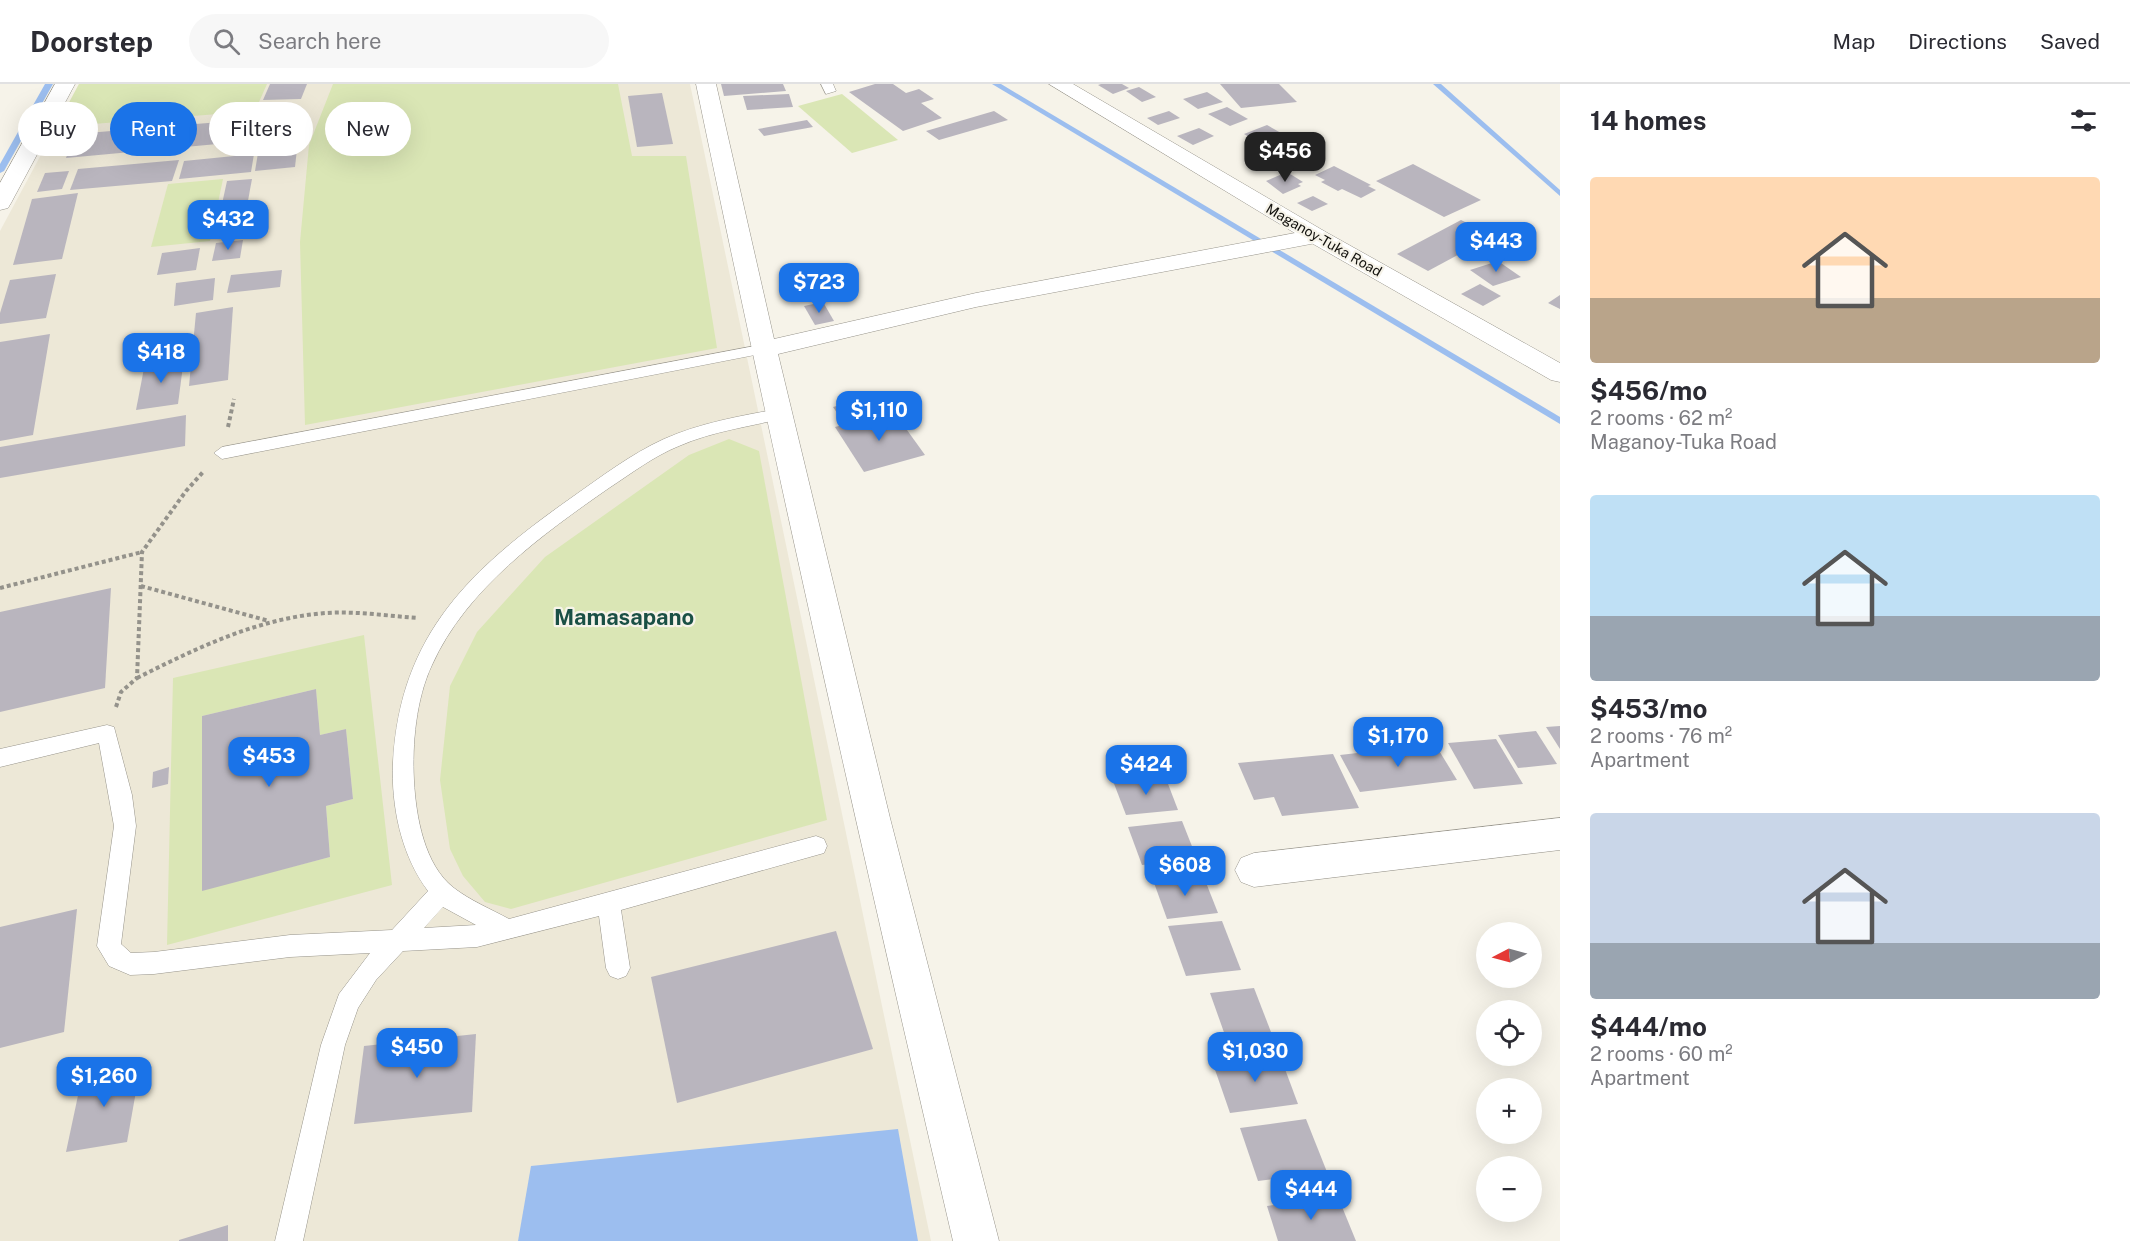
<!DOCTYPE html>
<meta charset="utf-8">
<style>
body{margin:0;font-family:"Public Sans",sans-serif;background:#f7f7f7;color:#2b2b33;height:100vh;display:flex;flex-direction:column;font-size:22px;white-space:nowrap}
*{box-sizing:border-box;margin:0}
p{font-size:20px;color:#7c7c81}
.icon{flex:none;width:33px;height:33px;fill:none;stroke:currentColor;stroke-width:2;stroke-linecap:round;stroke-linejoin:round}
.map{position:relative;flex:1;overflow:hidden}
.sheet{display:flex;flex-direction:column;background:#fff;width:570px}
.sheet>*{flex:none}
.guide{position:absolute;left:18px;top:18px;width:570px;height:54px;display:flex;gap:12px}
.needle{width:39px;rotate:264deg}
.controls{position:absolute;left:1476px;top:838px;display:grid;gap:12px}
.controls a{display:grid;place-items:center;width:66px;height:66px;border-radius:50%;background:#fff;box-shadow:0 6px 24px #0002;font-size:30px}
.price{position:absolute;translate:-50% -51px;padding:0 14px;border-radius:12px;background:#1a73e8;color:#fff;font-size:20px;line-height:39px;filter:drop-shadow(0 2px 3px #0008)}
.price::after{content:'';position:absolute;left:50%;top:36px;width:18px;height:14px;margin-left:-9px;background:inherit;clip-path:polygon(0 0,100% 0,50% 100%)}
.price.selected{background:#222;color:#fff}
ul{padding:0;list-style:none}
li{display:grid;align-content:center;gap:12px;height:318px;padding:0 30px}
li span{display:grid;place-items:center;height:186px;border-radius:6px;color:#555}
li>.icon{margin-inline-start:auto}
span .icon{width:108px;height:108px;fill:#fffc;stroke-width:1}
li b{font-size:26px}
h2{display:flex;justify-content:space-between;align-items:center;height:72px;padding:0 30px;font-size:26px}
.pill{padding:0 21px;border-radius:27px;background:#fff;box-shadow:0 6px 24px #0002;font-size:21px;line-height:54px}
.pill.selected{background:#1a73e8;color:#fff}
header{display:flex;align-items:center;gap:36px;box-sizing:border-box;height:84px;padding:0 30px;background:#fff;border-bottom:2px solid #e1e1e2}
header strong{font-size:28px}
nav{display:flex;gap:33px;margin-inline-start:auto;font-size:21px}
.search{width:420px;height:54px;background:#f7f7f7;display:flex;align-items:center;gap:15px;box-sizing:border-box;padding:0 21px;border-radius:33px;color:#7c7c81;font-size:22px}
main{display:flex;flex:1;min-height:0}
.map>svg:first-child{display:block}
.built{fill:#ede8d7}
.green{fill:#dae6b5;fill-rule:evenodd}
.water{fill:#9cbeef}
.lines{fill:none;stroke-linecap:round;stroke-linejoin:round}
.stream{fill:#9cbeef;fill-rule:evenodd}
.building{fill:#b9b5be}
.lane-casing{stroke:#97948b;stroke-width:1}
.street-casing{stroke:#97948b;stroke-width:1}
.secondary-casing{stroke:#97948b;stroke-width:1}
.path{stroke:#94928b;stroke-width:4;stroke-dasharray:4 3;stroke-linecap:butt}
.lane{fill:#fff;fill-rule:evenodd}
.street{fill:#fff;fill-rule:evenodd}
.secondary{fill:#fff;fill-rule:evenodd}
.labels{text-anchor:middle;stroke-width:4.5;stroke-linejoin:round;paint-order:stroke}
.far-street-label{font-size:14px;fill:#13120e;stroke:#f6f3e9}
.district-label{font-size:22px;font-weight:bold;fill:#1a5045;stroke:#f6f3e9}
</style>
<header>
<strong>Doorstep</strong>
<div class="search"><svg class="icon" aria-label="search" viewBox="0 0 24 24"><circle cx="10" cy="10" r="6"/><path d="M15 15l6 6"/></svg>Search here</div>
<nav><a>Map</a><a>Directions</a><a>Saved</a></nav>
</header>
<main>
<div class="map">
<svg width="1560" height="1157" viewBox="0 0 1560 1157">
<rect width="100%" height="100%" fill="#f6f3e9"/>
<path class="built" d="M79,0h611l241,1157h-931v-1010z"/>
<g class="green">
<path d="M79,0h188l-12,27 -199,16z"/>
<path d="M333,0h285l14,72h54l31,192 -412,77 -5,-183 9,-97z"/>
<path d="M842,10l56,46 -46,13 -54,-47z"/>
<path d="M223,95l-13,62 -59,6 17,-63z"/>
<path d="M729,355l30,12 68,369 -316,89 -26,-7 -22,-26 -13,-27 -10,-69 10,-94 27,-54 68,-75 144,-102z"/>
<path d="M364,551l28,250 -225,60 6,-267zM316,605l4,46 26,-6 7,70 -27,7 4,51 -128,33v-174z"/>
</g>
<path class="water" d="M898,1045l20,112h-400l13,-75z"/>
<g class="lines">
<g class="stream">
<path d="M45,0h8l-49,87 -4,2v-9z"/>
<path d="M992,0h9l559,333v7z"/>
<path d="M1433,0h8l119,106v6z"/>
</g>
</g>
<g class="building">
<path d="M270,0h37l-6,15 -38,1z"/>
<path d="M721,0h62l3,7 -62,5z"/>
<path d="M875,0h18l13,9 13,-4 15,10 -13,4 21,15 -39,13 -54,-39z"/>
<path d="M1101,0h21l7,4 -16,6 -15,-9z"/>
<path d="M1220,0h59l18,18 -56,6z"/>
<path d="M1139,3l17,10 -14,5 -16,-11z"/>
<path d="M1207,8l16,10 -25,7 -15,-10z"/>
<path d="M662,9l11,51 -36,3 -9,-51z"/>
<path d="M789,10l4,13 -46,3 -4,-14z"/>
<path d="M1227,23l21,12 -18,7 -22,-12z"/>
<path d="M994,27l14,9 -69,20 -13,-9z"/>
<path d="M1169,27l11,7 -22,7 -11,-7z"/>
<path d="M244,36l-5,22 -173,16 9,-24z"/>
<path d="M807,36l6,7 -49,9 -6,-7z"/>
<path d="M1267,41l21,12 -23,9 -21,-12z"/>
<path d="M1199,44l15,8 -21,9 -16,-9z"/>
<path d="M297,65l-2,18 -40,4 3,-18z"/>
<path d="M254,70l-3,18 -72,7 5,-18z"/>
<path d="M179,76l-7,21 -102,9 8,-21z"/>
<path d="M1413,80l68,36 -37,17 -68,-36z"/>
<path d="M1334,82l37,19 -3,1 8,4 -15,8 -19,-9 -4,2 -17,-9 4,-2 -10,-5z"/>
<path d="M69,87l-7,18 -25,3 8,-19z"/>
<path d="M1287,88l16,10 -5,2 3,2 -18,8 -17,-13z"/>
<path d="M252,95l-10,54 -27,3 12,-55z"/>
<path d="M78,109l-16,66 -49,6 19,-66z"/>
<path d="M1313,112l15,8 -16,7 -15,-8z"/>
<path d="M1461,136l32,16 -65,35 -31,-17z"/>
<path d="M243,156l-3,18 -28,3 4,-18z"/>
<path d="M200,164l-4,22 -39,5 5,-22z"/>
<path d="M1498,177l23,16 -28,9 -23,-16z"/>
<path d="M282,186l-2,17 -53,6 4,-18z"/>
<path d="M56,190l-10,44 -46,6v-11l10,-33z"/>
<path d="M215,194l-2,22 -39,6 2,-23z"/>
<path d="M1480,200l21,12 -18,10 -22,-12z"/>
<path d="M1560,211v14l-12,-6z"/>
<path d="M823,218l11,19 -19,4 -11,-19z"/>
<path d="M233,223l-5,73 -39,6 7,-73z"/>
<path d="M50,250l-17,101 -33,6v-99z"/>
<path d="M184,274l-6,46 -42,6 9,-47z"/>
<path d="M874,312l11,16 -41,11 -11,-16z"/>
<path d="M894,328l31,43 -61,17 -29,-45z"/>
<path d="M186,331l-1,31 -185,32v-31z"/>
<path d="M111,504l-6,100 -105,24v-100z"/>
<path d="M316,605l4,46 26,-6 7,70 -27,7 4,51 -128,34v-175z"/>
<path d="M1560,642v23l-14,-22z"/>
<path d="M1536,647l21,33 -39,4 -20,-33z"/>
<path d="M1496,655l27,45 -49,5 -26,-46z"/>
<path d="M1435,660l22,36 -97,12 -20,-37z"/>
<path d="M1333,670l26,54 -77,8 -8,-19 -20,3 -16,-37z"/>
<path d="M169,683l-1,17 -16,4 1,-16z"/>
<path d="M1165,692l13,34 -52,5 -13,-34z"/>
<path d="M1182,737l15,38 -55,6 -14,-38z"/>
<path d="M1203,791l15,38 -51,6 -14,-39z"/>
<path d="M77,825l-13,123 -64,16v-121z"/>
<path d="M1222,837l19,49 -55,6 -18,-50z"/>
<path d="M836,847l37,118 -196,54 -26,-126z"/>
<path d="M1254,904l17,44 -45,6 -16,-45z"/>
<path d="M476,950l-4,78 -118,12 10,-78z"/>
<path d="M1279,969l19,51 -68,9 -18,-52z"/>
<path d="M141,979l-14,79 -61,10 17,-80z"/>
<path d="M1306,1035l21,53 -69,9 -18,-53z"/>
<path d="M1338,1113l18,44h-78l-11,-35z"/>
<path d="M228,1141v16h-49v-1z"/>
</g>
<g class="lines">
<defs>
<g id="lane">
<path d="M821,0h12l3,7 -10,3z"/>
<path d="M765,260l5,2 3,3 -3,3 -548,107 -8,-6 8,-6z"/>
<path d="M778,325l6,1 2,4 -2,4c-35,9 -71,13 -105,28 -25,10 -47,27 -70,42 -66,46 -143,101 -177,177 -16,34 -20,79 -18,116 2,35 10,84 40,107 17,13 37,21 55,31l307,-83 8,3 3,7 -3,7 -203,57 9,58 -4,8 -8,3 -8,-3 -4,-8 -7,-52 -122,31 -74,4 -27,29 -18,28 -13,37 -42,196h-28l46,-196 18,-51 31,-41 -80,4 -136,17 -24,1 -21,-9 -12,-20 17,-120 -15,-83 -99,24v-18l107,-24 7,2 18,68 4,31 -15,118 10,9 23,-1 136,-17 102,-5 36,-39c-27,-36 -37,-85 -35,-129 7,-129 79,-194 178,-264 30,-21 60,-44 93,-59 36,-16 76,-23 114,-30zM443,823l33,18 -52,3z"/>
</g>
<g id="street">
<path d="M55,0h20l-64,119 -3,5 -8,2v-27z"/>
<path d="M696,0h20l58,255 202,-46 340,-64 8,2 4,5 -4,5 -8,2 -340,64 -198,47 112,464 109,423h-46c-90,-385 -177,-770 -257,-1157z"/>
<path d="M1560,734v32l-306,37 -13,-5 -6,-12 6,-12 13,-5z"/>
</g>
<path id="secondary" d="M1049,0h24l251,147 236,132v19l-9,-2 -243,-139z"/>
</defs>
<use href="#lane" class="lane-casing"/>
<use href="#street" class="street-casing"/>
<use href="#secondary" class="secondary-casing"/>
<g class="path">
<path d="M228,343l6,-28"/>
<path d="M141,502l128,35"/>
<path d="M0,504l142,-36"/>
<path d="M137,594c60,-30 121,-60 189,-65 31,-2 62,3 92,5"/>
<path d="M116,623l5,-15 16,-14 5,-126 44,-61 18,-20"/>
</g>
<use href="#lane" class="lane"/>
<use href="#street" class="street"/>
<use href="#secondary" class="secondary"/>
</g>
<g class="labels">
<g class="far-street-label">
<text transform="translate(1324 156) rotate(30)" y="5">Maganoy-Tuka Road</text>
</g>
<g class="district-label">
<text x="624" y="541">Mamasapano</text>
</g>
</g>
</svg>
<div class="controls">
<a><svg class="needle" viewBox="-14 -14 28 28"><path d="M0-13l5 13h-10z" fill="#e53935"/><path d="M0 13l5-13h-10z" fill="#7c7c81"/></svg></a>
<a><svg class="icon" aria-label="locate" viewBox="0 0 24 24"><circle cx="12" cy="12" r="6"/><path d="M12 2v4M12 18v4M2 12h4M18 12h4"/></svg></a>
<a>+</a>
<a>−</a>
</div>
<b class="price selected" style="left:1285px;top:99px">$456</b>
<b class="price" style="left:228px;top:167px">$432</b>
<b class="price" style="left:1496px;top:189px">$443</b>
<b class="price" style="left:819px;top:230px">$723</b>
<b class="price" style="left:161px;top:300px">$418</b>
<b class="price" style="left:879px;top:358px">$1,110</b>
<b class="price" style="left:1398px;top:684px">$1,170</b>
<b class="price" style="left:269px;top:704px">$453</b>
<b class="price" style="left:1146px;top:712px">$424</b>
<b class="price" style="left:1185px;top:813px">$608</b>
<b class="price" style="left:417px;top:995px">$450</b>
<b class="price" style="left:1255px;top:999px">$1,030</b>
<b class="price" style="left:104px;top:1024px">$1,260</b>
<b class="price" style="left:1311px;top:1137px">$444</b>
<div class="guide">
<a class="pill">Buy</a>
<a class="pill selected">Rent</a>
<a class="pill">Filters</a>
<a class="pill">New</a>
</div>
</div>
<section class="sheet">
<h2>14 homes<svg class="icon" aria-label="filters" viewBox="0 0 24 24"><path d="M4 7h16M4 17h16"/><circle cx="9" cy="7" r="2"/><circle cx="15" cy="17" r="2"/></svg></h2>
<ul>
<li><span style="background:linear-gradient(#ffd9b3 65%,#b9a48a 0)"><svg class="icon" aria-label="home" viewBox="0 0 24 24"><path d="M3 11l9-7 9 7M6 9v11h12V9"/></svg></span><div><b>$456/mo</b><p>2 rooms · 62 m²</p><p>Maganoy-Tuka Road</p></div></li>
<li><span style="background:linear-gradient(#bfe0f5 65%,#9aa5b1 0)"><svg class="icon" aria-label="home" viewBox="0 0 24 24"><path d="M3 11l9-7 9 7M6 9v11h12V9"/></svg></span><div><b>$453/mo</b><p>2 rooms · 76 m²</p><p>Apartment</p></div></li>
<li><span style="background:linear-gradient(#c9d6e8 70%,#9aa5b1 0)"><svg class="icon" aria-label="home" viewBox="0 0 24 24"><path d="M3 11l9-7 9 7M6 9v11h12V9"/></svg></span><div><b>$444/mo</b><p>2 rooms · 60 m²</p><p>Apartment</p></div></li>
</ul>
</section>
</main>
